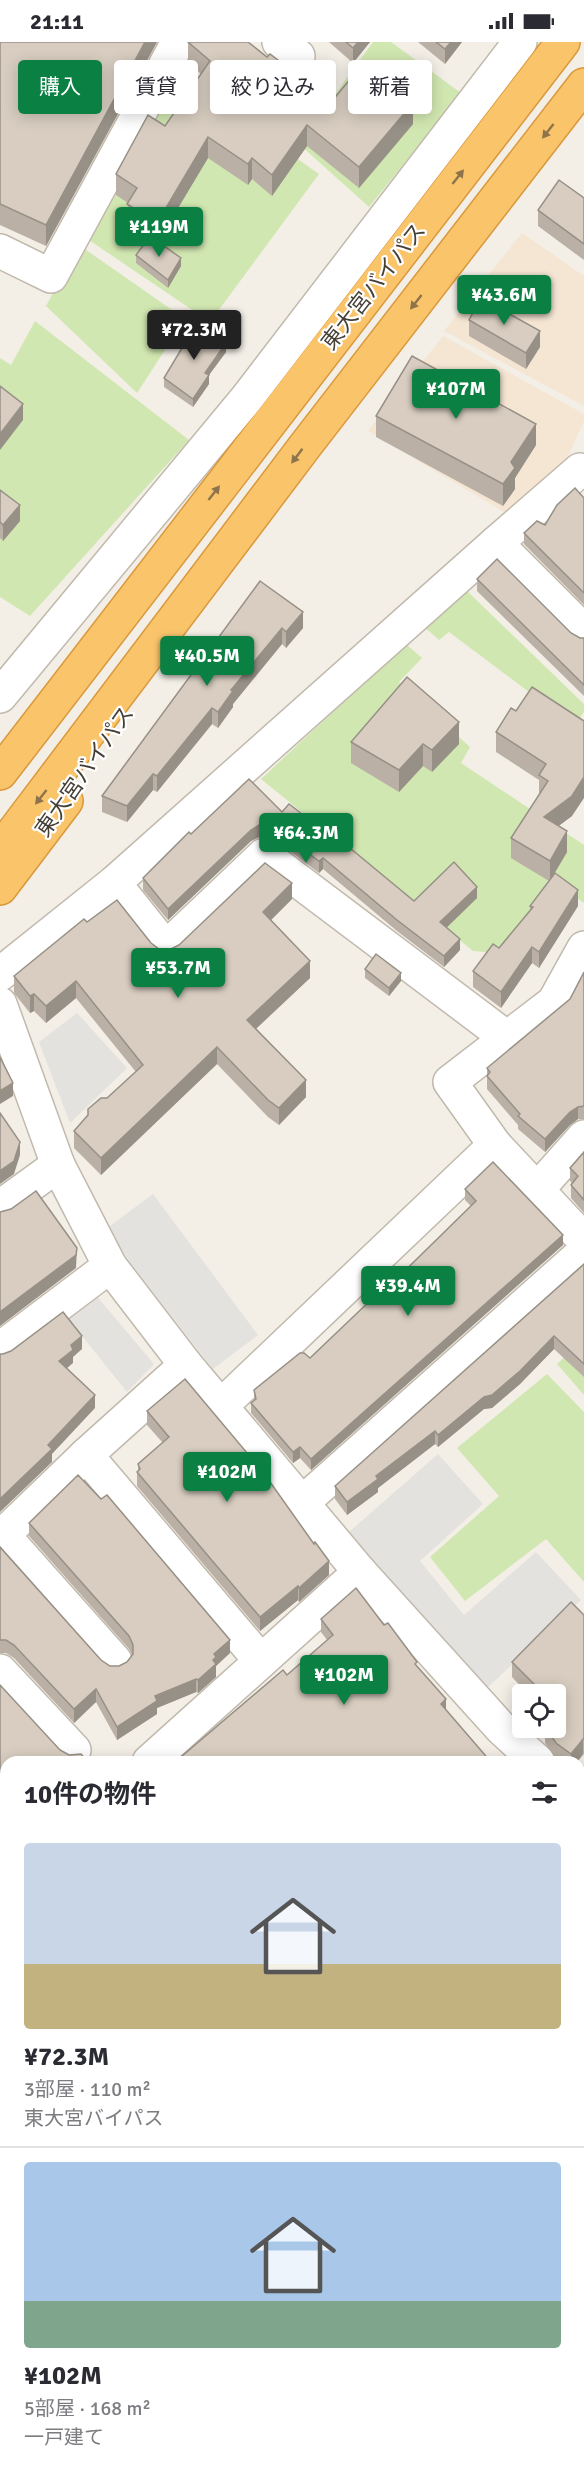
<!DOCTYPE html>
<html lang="ja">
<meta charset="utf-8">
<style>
body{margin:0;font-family:Signika,"Noto Sans JP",sans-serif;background:#f2f2f3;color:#2b2b33;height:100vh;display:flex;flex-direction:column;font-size:22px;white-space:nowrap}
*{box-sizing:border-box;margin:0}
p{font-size:20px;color:#7c7c81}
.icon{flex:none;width:33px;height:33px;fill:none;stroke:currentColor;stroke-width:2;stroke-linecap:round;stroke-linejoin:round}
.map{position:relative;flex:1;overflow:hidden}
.details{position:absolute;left:0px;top:1714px;width:585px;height:722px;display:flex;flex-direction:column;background:#fff;border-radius:18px 18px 0 0;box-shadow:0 3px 15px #0003}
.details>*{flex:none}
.banner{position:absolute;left:18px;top:18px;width:549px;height:54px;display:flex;gap:12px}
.buttons{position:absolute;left:512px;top:1642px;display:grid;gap:12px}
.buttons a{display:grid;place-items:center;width:54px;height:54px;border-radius:6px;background:#fff;box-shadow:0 3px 15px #0003;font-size:30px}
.price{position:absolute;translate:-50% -51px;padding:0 14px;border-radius:6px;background:#0b8043;color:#fff;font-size:20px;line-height:39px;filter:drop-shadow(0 2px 3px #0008)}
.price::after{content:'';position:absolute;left:50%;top:36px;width:18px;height:14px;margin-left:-9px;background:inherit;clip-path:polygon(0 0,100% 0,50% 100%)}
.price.selected{background:#222;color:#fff}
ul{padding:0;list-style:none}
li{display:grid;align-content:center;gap:12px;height:318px;padding:0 24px}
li+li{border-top:2px solid #e1e1e2}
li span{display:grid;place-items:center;height:186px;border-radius:6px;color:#555}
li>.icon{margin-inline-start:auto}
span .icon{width:108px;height:108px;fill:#fffc;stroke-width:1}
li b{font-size:26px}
h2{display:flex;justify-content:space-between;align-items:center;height:72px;padding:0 24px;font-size:26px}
.tag{padding:0 21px;border-radius:6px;background:#fff;box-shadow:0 3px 15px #0003;font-size:21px;line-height:54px}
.tag.selected{background:#0b8043;color:#fff}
.status{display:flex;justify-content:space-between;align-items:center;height:42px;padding:0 30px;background:#fff;direction:ltr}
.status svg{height:16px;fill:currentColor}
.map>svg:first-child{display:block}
.commercial{fill:#f5e5d3}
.education{fill:#ece3d2}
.green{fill:#d1e7b1}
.parking{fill:#e4e2df}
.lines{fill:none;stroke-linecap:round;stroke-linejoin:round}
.minor-casing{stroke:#c2b9ad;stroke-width:36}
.highway-casing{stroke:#da983b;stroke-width:36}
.minor{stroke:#fff;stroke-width:33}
.highway{stroke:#fac46b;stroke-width:33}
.wall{fill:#bab0a5}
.shaded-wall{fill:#979086}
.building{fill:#d8cdc0;stroke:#979086;stroke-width:1.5}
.oneway{fill:#8e744b}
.labels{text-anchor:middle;stroke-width:4.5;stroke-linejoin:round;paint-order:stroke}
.street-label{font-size:22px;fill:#463f36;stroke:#fff}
</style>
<div class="status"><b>21:11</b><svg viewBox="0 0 49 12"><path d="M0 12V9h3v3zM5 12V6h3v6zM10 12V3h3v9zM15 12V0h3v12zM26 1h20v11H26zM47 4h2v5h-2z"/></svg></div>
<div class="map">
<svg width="584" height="2435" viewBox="0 0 584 2435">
<rect width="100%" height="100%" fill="#f3efe7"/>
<g class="commercial">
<path d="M522,191l62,43v130l-140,-75z"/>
<path d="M443,294l141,78v7l-18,40 -62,51 -136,-81z"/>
</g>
<path class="education" d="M584,2063v372h-251l-8,-5h254v-362z"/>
<g class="green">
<path d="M373,0h18l70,51 -92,114 -70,-63z"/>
<path d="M174,30l145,102 -109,148 -127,-86z"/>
<path d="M79,203l106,74 -48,74 -91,-87z"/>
<path d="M35,279l154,119 -159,176 -30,-19v-239l11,7z"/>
<path d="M465,547l119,115v8l-10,14 -125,-94 -10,8 -15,-13z"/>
<path d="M406,602l16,14 -23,24 71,65 -9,16 123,82v58l-28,-19 -59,69 -24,-2 -212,-172z"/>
<path d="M584,1297v56l-27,-31z"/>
<path d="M547,1332l37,38v170l-38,-43 -81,62 -35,-44 69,-61 -42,-48z"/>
</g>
<g class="parking">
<path d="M77,971l50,55 -57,55 -31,-81z"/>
<path d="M153,1152l105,141 -45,34 -82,-105 -24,-36z"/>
<path d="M95,1252l59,70 -27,28 -61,-76z"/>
<path d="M438,1412l45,50 -63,57 44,54 72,-63 45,48 -96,90 -136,-158z"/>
</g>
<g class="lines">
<defs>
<g id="minor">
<path d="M279,0l19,14"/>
<path d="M0,209l51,25 127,-234"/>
<path d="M496,501l88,88"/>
<path d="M0,654l247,-298 273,-356"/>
<path d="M114,841l52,65 98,-93 243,183"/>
<path d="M0,932l114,-91 382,-340 84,-73"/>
<path d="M0,962l58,161 52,101 76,99 174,207 141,156 37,34"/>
<path d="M495,1103l89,95"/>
<path d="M537,1148l47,-53"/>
<path d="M0,1165l58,-42"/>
<path d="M0,1307l110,-83"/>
<path d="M221,1364l274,-261 -45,-63 104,-80 30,-54"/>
<path d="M86,1413l175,206"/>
<path d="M303,1460l281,-250"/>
<path d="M3,1493l112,126"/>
<path d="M0,1496l86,-83 100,-90"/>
<path d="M0,1629l74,79"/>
<path d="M149,1720l211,-190"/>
<path d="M579,1753l5,4"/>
<path d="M0,1809l6,6"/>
<path d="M579,1850l5,-5"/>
<path d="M0,1876l6,-7"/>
<path d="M579,2044l5,-4"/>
<path d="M0,2053l6,3"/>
<path d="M0,2373l6,2"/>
<path d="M141,2430l8,5"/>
<path d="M294,2430l8,5"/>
<path d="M253,2435l4,-5"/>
</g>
<g id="highway">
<path d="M0,731l563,-731"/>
<path d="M0,808l305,-404 279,-361"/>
<path d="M0,846l66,-87"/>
</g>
</defs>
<use href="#minor" class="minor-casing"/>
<use href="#highway" class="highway-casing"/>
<use href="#minor" class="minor"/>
<use href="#highway" class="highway"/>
</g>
<g class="wall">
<path d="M0,0h157l-111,204 -46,-21z"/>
<path d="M188,0l79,15 65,44 81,23 -54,64 -52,-42 -35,50 -20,-17 -4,6 -40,-27 -50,84 23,24 -13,22 -32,-25v-8l12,-17 -21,-13 1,-22 -12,-8v-21l49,-48 36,-52 -13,-11z"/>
<path d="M329,0h41l-17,21z"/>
<path d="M418,0h44l-17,22z"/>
<path d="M584,156v62l-46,-34v-16z"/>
<path d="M469,278l71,27 -14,22 -57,-33z"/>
<path d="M180,304l46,6 -17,23v9l-16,23 -29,-20v-9l16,-26z"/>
<path d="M376,374l160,29 -21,33v11l-12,17 -127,-69z"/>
<path d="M0,448l20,31 -17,20 -3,-3z"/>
<path d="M584,456v107l-60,-61v-11l21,-8z"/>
<path d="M477,537l103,59h4v58l-107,-105z"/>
<path d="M260,539l43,47 -17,20 -4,-4 -49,60v3l-15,21 -6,-4 -55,68 -4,-2 -26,32 -25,-10v-16z"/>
<path d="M532,645l40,129 -14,10 9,26 -15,25 26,29 -39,62 -7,-5 -31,45 -28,-21v-16l26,-23 31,-38v-4l19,-25 -38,-23v-20l28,-43v-15l-43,-28v-20l20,-21z"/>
<path d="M351,700l108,2 -27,28 -9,-6 -24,26 -48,-29z"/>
<path d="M282,770l132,89 63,-3 -31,30 14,22 -16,17 -47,-36 -74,-62 -4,4 -44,-33 -7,-3h-9l-8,4 -83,79 -25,-30v-12l48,-44z"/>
<path d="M292,857l-21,21 39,58 -54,51 50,68 -27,28 -11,-8 -51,-53 -116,111 -27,-27v-17l62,-59 -60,-74 -30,25 -12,-12 -4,2 -16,-20v-17l73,-54 64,21 8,6 10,1z"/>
<path d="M365,927l36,12 -12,15 -24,-18z"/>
<path d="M584,930v147h-6l-8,6 -25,27 -27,-23v-4l-31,-36v-21l83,-69z"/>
<path d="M584,1110v61l-13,-15v-13l1,-2 -2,-2v-13z"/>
<path d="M465,1147l98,56 -252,225 -11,-12 -7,5 -42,-50v-10l3,-2v-11l56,-32 67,-60 94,-92 -6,-6z"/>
<path d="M584,1222v113l-30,-28 -34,35 -28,24 -8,1 -46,38 -3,-3 -57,44v4l-31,23 -12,-16v-13z"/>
<path d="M147,1369l182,164 -30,27 -1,-2 -38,31 -123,-145v-14l1,-1v-7l25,-21 -16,-18z"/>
<path d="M29,1481l201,130 -14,13v11l-18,16 -2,-1 -39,16v6l-40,26 -21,-38 -22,21 -60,-65 -8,-5h-6v-106l101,113 9,6h9l8,-4 5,-7 -3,-6 -100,-113z"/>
<path d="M584,1573v139l-7,8h-16l-5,-3 -11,-16v-15h10v-33h-26l-17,-18v-15z"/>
<path d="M321,1577l63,6 33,41 29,44 -159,-35 40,-35 -6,-8z"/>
<path d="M0,1643l6,77v65l-6,-7z"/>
<path d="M579,1802l5,6v19h-5z"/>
<path d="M6,1881l-4,154h-2v-148z"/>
<path d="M0,2065l6,2v99l-6,-2z"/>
</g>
<g class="shaded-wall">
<path d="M145,0h12l-111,204v-21z"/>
<path d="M358,0h12l-17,21v-15z"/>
<path d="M451,0h11l-17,22v-15z"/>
<path d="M413,61v21l-54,64v-21z"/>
<path d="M307,83v21l-35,50v-21z"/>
<path d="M208,95v21l-51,85v-20z"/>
<path d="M252,116v21l-4,6v-21z"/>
<path d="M181,216v8l-13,22v-8z"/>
<path d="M540,289v16l-14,22v-16z"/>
<path d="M226,301v9l-17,23v9l-16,23v-8l12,-26z"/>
<path d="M23,362v16l-23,30v-16z"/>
<path d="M536,382v21l-21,33v11l-12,17v-22l8,-22z"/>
<path d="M20,463v16l-17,20v-16z"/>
<path d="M303,570v16l-17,20v-16z"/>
<path d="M282,586v16l-49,60v3l-15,21v-16l13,-22z"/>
<path d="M212,666v16l-55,68v-16z"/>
<path d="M459,680v22l-27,28v-22z"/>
<path d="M423,702v22l-24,26v-22z"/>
<path d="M153,732v16l-26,32v-16z"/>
<path d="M584,735v21l-12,18 -28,21v-20z"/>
<path d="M259,783v12l-8,4 -83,79v-11l83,-79z"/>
<path d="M567,789v21l-17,29v-20z"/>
<path d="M323,816v11l-4,4v-12z"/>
<path d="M292,841v16l-29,29v-16z"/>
<path d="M477,845v11l-37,36v-12z"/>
<path d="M578,848v16l-39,62v-16z"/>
<path d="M460,897v11l-16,17v-11z"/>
<path d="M532,905v16l-31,45v-16z"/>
<path d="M310,919v17l-63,59v-17z"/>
<path d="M401,931v8l-12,15v-8z"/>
<path d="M76,939v17l-30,25v-17z"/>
<path d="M34,952v17l-4,2v-17z"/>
<path d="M217,1005v17l-116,111v-17z"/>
<path d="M306,1038v17l-27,28v-17z"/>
<path d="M13,1041v13l-13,8v-13z"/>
<path d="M578,1065v12l-8,6 -25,27v-13l25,-27z"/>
<path d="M20,1100v13l-6,19 -14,10v-13z"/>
<path d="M563,1193v10l-252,225v-11z"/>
<path d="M77,1206l-1,20 -76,58v-14z"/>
<path d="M82,1294v13l-9,8v6l-14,12v-14l12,-16z"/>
<path d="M554,1294v13l-34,35 -28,24 -8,1 -46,38v-12z"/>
<path d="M95,1353v13l-43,46v8l-52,50v-13l48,-54z"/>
<path d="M435,1389v13l-57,44v4l-31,23v-13l29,-26z"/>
<path d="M300,1405v11l-7,5v-11z"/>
<path d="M329,1519v14l-30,27v-14z"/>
<path d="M298,1544v14l-38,31v-14z"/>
<path d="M230,1598v13l-14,13v11l-18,16v-13l15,-20 1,-6z"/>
<path d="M196,1637v13l-39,16v6l-40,26v-13l38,-31z"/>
<path d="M96,1647v13l-22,21v-14z"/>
<path d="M446,1657v14l-5,-9z"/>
<path d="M583,1696v16l-6,8h-6v-8z"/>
<path d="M584,1982v14l-5,5v-14z"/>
<path d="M6,2018v13l-4,4v-13z"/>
<path d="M511,2430h10l-3,5h-11z"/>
</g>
<g class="building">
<path d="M0,0h145l-99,183 -46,-21z"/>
<path d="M188,0h60l19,15 3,-3 62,47 29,-35 52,37 -54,64 -52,-42 -35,50 -20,-17 -4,6 -40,-27 -51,86 -30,-19 10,-16 -21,-14 32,-59 17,11 45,-65z"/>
<path d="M346,0h12l-5,6z"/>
<path d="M436,0h15l-6,7z"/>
<path d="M559,138l25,18v46l-46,-34z"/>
<path d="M150,194l31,22 -13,22 -32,-25z"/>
<path d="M481,256l59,33 -14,22 -57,-33z"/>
<path d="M194,281l32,20 -21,30 4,2 -16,24 -29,-21 18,-30 -2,-2z"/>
<path d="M412,314l124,68 -25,38 4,6 -12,16 -127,-68z"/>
<path d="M0,344l23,18 -23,30z"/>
<path d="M575,446l9,10v95l-60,-60 13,-12 8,4 12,-20z"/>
<path d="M0,448l20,15 -17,20 -3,-3z"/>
<path d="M497,517l74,74 9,5h4v47l-107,-106z"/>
<path d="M260,539l43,31 -17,20 -4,-4 -51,62 2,1 -15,21 -6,-4 -55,68 -4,-2 -26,32 -25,-10z"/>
<path d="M407,635l52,45 -27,28 -9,-6 -24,26 -48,-28z"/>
<path d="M532,645l52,34v56l-12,19 -28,21 23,14 -17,30 -39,-23 37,-57 -9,-6 7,-11 -50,-32 15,-24 5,3z"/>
<path d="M249,737l33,33 7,-8 42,32 2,-2 81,67 40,-39 23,25 -37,35 20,17 -16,17 -47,-36 -74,-62 -4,3 -44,-32 -7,-4h-9l-8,5 -83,79 -25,-31 46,-46 2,2z"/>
<path d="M265,821l27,20 -29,29 47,49 -63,59 59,60 -27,28 -11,-8 -51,-53 -116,111 -27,-27 14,-16v-6l13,-11h6l36,-33 -67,-84 -30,25 -12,-12 -4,2 -16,-20 70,-57 3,3 30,-22 34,43 8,6 10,1 10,-5z"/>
<path d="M555,831l23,17 -39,62 -7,-5 -31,45 -28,-21 20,-27 6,4 34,-41 -3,-1z"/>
<path d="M376,912l25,19 -12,15 -24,-19z"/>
<path d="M584,930v134l-6,1 -8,5 -25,27 -27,-23 2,-2 -33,-38 3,-4 -3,-4 83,-69z"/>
<path d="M0,1015l13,26 -13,8z"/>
<path d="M0,1071l20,29 -6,19 -14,10z"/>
<path d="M584,1110v48l-13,-15 7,-9 -8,-8z"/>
<path d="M493,1120l70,73 -252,224 -11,-12 -7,5 -42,-49 5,-4 -2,-9 46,-37h4l6,5 65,-62 2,2 99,-97 -11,-12z"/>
<path d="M36,1149l41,57 -1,7 -76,57v-100l11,-3z"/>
<path d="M584,1222v100l-30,-28 -34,35 -28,24 -8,2 -46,38 -3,-4 -59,45 2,3 -31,23 -12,-16z"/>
<path d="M63,1270l19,24 -11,9 2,5 -14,11 36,34 -47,50 4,4 -52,50v-145h3l8,-3z"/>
<path d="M185,1337l78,93 51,72 1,-2 14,19 -30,27 -1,-2 -38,31 -123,-145 3,-3 -2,-5 31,-27 -22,-26z"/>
<path d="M78,1433l23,24 6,-4 123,145 -16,14 2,3 -3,3 3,4 -18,16 -2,-1 -41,17 2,5 -40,26 -21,-38 -22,20 -60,-64 -8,-5h-6v-93l101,113 9,6h9l8,-4 6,-8v-9l-4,-9 -100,-113z"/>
<path d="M356,1546l28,37 4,-2 29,39 -2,2 31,35 -5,5 50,58h-316l108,-92 4,5 46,-40 -12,-16z"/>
<path d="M571,1560l13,13v123l-13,16 -15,-11 -10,-15h9v-13l4,-6 -4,-4v-10h-10l-33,-33z"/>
<path d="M0,1643l60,65 9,5 12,-1 7,8h-82v52l-6,-8z"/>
<path d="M579,1802l5,6v5l-5,1z"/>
<path d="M584,1854v128l-5,5v-132z"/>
<path d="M6,1881v137l-4,4h-2v-135z"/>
<path d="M0,2065l6,2v86l-6,-2z"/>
<path d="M262,2430h22l7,5h-34z"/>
<path d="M474,2430h37l-4,5h-36z"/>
</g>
<defs><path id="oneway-solid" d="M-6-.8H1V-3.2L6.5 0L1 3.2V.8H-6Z" transform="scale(1.5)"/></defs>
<g class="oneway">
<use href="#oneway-solid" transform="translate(548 89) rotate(128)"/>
<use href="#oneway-solid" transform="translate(458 135) rotate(-52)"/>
<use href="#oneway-solid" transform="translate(416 260) rotate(128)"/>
<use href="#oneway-solid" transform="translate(297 414) rotate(127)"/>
<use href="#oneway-solid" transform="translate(214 451) rotate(-52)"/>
<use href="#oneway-solid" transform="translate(41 755) rotate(128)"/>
</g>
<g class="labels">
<g class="street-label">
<text transform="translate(373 244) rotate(-52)" y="8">東大宮バイパス</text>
<text transform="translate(84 729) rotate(-55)" y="8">東大宮バイパス</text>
</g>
</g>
</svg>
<div class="buttons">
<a><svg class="icon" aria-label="locate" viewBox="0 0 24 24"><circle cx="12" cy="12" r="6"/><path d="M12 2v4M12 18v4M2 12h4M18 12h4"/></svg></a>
</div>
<b class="price" style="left:159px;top:216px">¥119M</b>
<b class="price" style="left:504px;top:284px">¥43.6M</b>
<b class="price selected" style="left:194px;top:319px">¥72.3M</b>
<b class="price" style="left:456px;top:378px">¥107M</b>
<b class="price" style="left:207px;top:645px">¥40.5M</b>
<b class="price" style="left:306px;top:822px">¥64.3M</b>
<b class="price" style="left:178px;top:957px">¥53.7M</b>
<b class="price" style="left:408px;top:1275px">¥39.4M</b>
<b class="price" style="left:227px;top:1461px">¥102M</b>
<b class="price" style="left:344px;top:1664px">¥102M</b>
<div class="banner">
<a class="tag selected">購入</a>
<a class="tag">賃貸</a>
<a class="tag">絞り込み</a>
<a class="tag">新着</a>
</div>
<section class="details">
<h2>10件の物件<svg class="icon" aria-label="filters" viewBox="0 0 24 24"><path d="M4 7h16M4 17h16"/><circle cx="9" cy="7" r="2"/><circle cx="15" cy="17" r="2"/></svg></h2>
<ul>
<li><span style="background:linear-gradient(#c9d6e8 65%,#c2b280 0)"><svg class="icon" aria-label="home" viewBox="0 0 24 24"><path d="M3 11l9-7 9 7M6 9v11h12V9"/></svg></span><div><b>¥72.3M</b><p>3部屋 · 110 m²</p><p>東大宮バイパス</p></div></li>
<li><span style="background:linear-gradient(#a9c7e8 75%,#7fa58c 0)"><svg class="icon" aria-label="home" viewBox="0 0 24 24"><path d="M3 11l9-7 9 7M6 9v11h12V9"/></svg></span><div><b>¥102M</b><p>5部屋 · 168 m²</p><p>一戸建て</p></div></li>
</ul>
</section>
</div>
